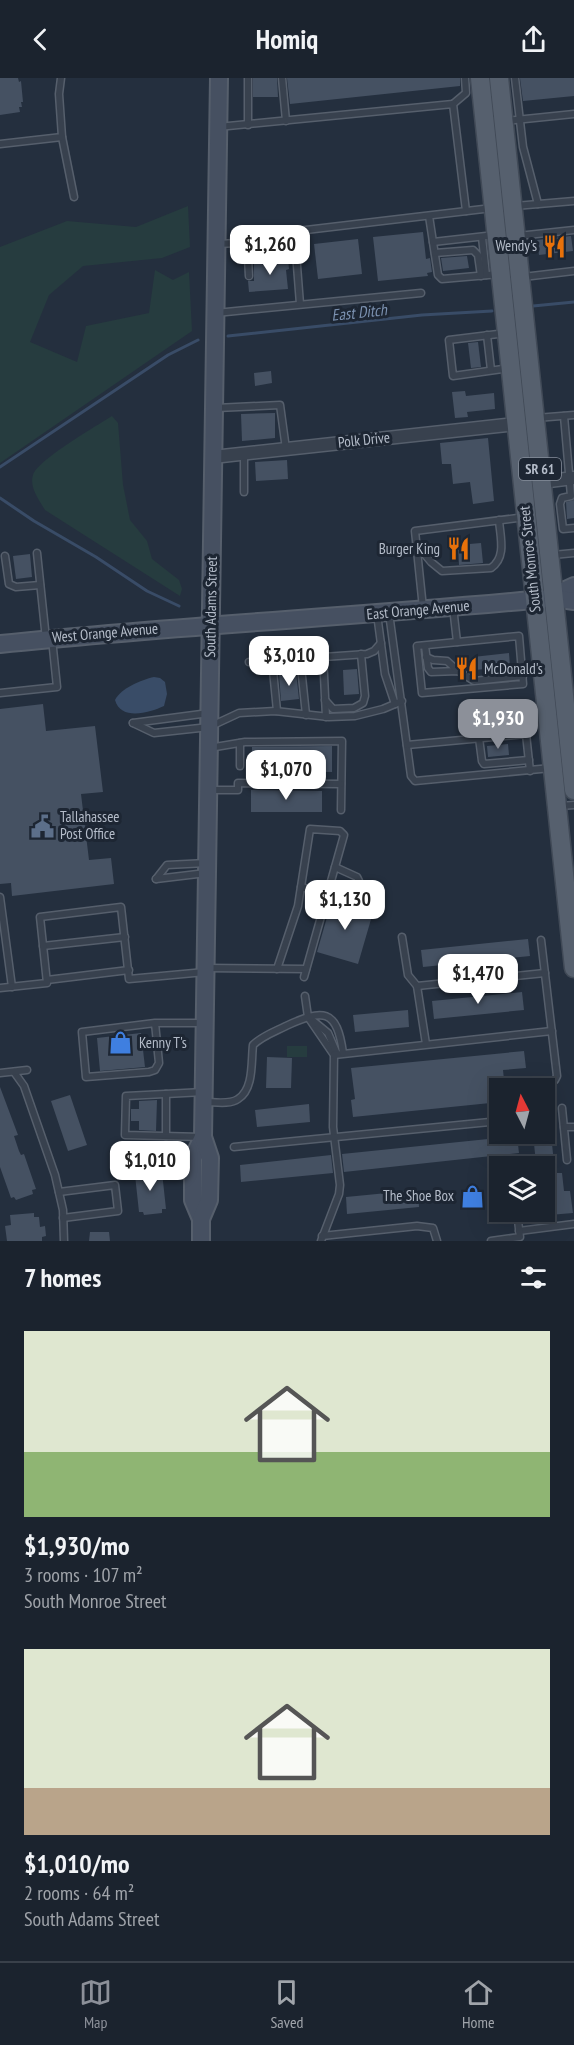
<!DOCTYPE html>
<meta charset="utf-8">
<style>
body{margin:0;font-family:"PT Sans Narrow",sans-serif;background:#242b36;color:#f1f3f6;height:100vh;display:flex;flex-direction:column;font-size:22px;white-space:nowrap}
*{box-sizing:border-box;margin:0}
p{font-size:20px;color:#a0a4aa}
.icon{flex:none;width:33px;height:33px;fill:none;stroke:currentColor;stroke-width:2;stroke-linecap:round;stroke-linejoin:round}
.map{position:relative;height:1163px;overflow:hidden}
.details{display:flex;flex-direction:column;background:#1b232e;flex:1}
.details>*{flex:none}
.needle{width:39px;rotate:354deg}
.fabs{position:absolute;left:489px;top:1000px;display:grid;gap:12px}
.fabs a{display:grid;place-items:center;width:66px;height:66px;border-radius:0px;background:#1b232e;box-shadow:0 6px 24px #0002,0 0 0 2px #39404a;font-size:30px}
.price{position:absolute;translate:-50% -51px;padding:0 14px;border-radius:12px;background:#fff;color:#222;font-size:20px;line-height:39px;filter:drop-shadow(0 2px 3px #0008)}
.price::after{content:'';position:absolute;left:50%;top:36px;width:18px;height:14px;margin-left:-9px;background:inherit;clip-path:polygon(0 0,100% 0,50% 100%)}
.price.current{background:#8c9099;color:#fff}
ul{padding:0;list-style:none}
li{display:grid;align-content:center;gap:12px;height:318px;padding:0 24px}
li span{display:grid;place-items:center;height:186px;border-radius:0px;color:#555}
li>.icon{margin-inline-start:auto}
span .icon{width:108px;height:108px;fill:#fffc;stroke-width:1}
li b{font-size:26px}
h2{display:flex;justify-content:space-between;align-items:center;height:72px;padding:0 24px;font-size:26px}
header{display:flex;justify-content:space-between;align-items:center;height:78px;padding:0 24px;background:#1b232e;font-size:27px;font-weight:800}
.menu{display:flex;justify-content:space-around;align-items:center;height:84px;border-top:2px solid #39404a;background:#1b232e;font-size:16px;color:#a0a4aa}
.menu a{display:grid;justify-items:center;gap:3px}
.menu .current{color:#8c9099}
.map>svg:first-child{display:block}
.green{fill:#263c3f}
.water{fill:#394c67}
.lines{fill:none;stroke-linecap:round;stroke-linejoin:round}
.stream{stroke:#394c67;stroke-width:3}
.building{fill:#455162}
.lane-casing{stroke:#565f6c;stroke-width:9}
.street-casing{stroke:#565f6c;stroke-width:15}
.secondary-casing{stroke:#565f6c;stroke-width:20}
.primary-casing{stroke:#414a57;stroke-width:21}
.lane{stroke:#38414e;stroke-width:6}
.street{stroke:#38414e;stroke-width:12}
.secondary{stroke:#465061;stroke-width:16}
.primary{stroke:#56606e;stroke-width:18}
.labels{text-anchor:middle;stroke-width:6;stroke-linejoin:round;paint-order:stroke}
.shield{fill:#1d2633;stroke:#878f9c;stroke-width:1.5}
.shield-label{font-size:14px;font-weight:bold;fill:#b4bcc9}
.poi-label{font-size:15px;fill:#b4bcc9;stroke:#1d2633;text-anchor:end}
.street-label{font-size:15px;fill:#b4bcc9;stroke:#1d2633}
.water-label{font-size:16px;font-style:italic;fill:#7c92b1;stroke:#1d2633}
</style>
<header><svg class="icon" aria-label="back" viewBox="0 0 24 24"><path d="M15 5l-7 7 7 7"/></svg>Homiq<svg class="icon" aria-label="share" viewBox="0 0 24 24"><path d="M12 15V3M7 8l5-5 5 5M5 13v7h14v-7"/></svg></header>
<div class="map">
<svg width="574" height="1163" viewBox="0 0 574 1163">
<rect width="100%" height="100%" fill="#242f3e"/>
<g class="green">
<path d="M188,128l2,41 -28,11 -79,8 -34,29 -19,47 47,20 9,-36 63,-13 6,-43 18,10 16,-8 3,59 -192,132v-216l67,-26 69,6z"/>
<path d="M112,338l6,7 5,62 7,35 17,21 5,18 27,21 3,9 -2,7 -135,-86c-6,-10 -16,-23 -12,-35 6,-16 62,-48 79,-59z"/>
<rect x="287" y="968" width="20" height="11"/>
</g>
<path class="water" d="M154,599l6,1 5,4 2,12 -3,12c-15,7 -43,15 -49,-6 6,-12 26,-20 39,-23z"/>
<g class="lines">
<g class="stream">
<path d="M533,228l41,-4"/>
<path d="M228,258l194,-21 70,-4"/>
<path d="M0,389l168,-112 30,-15"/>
<path d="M0,420l34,23 62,36 51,34 32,15"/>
</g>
</g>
<g class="building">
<path d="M0,0h18l1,4 2,-1 2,21h-2l1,5h-3l1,5 -20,3z"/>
<path d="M253,0h24l1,19h-25z"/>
<path d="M287,0h173v8l-170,18z"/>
<path d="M520,0h54v18l-51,5z"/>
<path d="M423,154l3,27 4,-1 2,14 -5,1 1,3 -50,5 -5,-44z"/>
<path d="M571,158l2,15 -34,4 -2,-15z"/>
<path d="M358,161l4,35 -44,5 -4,-35z"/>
<path d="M467,178l2,12 -26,3 -2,-13z"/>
<path d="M288,181l1,10 -3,1 2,19 -39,3 -1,-11h6v-19z"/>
<path d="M478,264l3,25 -10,1 -3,-25z"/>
<path d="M271,293l1,12 -17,3 -1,-13z"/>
<path d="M465,313l1,5 28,-3 1,16 -28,3 1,5 -13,1 -3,-26z"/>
<path d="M275,335v25l-33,3 -1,-27z"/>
<path d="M488,360l6,63 -21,3 -3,-22 -17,2 -2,-20h-9l-2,-21z"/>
<path d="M287,382l1,19 -32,2 -1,-19z"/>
<path d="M574,422v18l-7,1 -1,-17z"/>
<path d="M481,465l2,20 -24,2 -1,-20z"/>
<path d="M30,476l2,23 -16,2 -3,-23z"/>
<path d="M509,575l1,14 -36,3 -1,-13z"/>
<path d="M357,591l2,25 -15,1 -1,-25z"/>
<path d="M296,594l3,27 -18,2 -2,-27z"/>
<path d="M43,626l3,27 49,-5 8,66 -22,2 8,66 22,-2 3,26 -102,12 -1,-13 -11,1v-175z"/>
<path d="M508,666l1,11 -21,2 -1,-11z"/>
<path d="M332,668v26l-80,-1v-24z"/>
<path d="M251,712l71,1v21h-71z"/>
<path d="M332,822l42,9 -16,55 -41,-12z"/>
<path d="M528,861l2,17 -107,11 -2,-17z"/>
<path d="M522,914l2,18 -90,9 -2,-18z"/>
<path d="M408,932l1,17 -54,5 -2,-17z"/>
<path d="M141,955l4,34 -45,4 -3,-33z"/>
<path d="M524,973l2,17 -23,2 2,19h-5v13l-147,15 -2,-17 4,-1 -4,-31z"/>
<path d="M267,979l25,1 -1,30h-25z"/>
<path d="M0,1009l18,48 -4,1 5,15 2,4 3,-1 12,35 -4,1 1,4 -17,6 -2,-3 -3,1 -11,-31z"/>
<path d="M70,1017l17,50 -19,6 -17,-50z"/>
<path d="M157,1022l-1,31 -17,-1v-9h-8v-12h8v-8z"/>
<path d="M309,1026l1,18 -53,5 -2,-17z"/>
<path d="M533,1056h18l4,39h7l2,18h6l3,22 -24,2 -1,-6 -4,1v-48l-8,1z"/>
<path d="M517,1058l2,17 -175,19 -2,-18z"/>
<path d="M331,1077l2,18 -92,9 -1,-17z"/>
<path d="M159,1091v3h3l4,37h-4v4l-18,2 -1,-3h-4l-4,-37 4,-1 -1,-3z"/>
<path d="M418,1112l1,17 -72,7 -1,-17z"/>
<path d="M34,1135v4h5l1,10 5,-1 1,10 -4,1v4h-35l-2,-15 6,-1 -1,-10z"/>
<path d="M90,1154h19l1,9h-21z"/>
</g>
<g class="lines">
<defs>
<g id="lane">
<path d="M282,0l4,43"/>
<path d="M515,0l8,69 15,57"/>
<path d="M453,26l13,-11 -1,-15"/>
<path d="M506,43l68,-7"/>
<path d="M248,47v-47"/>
<path d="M218,49l235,-23 13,107"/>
<path d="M62,59l12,60"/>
<path d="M0,66l62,-7 -3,-43 2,-16"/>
<path d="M515,128l59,-5"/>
<path d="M429,138l9,59 4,4 58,-5"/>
<path d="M273,157l2,20"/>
<path d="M518,158l56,-6"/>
<path d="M482,159l4,38"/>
<path d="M433,164l62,-7"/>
<path d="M217,166l21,-1 51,-11 203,-24"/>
<path d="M435,175l38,-3 5,5 3,21"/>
<path d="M249,198l-1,-19 48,-4 4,51"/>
<path d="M523,199l51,-6"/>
<path d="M216,235l205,-20"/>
<path d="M506,255l-57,7 4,36 57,-8"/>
<path d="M487,257l4,35"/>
<path d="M216,330l64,-3 6,44"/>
<path d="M564,338l7,80 -9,2 -2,6 3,25 11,-1"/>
<path d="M536,340l38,-3"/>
<path d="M244,414v-38"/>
<path d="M417,467l14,17 11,9 49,-3c16,-11 9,-32 8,-48"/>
<path d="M37,475l9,86"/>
<path d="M553,477l21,-2"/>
<path d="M5,478l4,28 7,3 24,-2"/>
<path d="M453,529l4,35"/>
<path d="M423,530l-8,-77 110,-14"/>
<path d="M389,535l22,163 4,5 136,-13"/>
<path d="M377,536l8,60 10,30"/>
<path d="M519,558l4,48 -101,9 -5,-47z"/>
<path d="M425,568l3,22 3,4 27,-1 16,10 49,-5"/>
<path d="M323,577l3,62"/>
<path d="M300,579l6,58"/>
<path d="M426,579l7,3 14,1 11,10"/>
<path d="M272,582l5,51"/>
<path d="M249,584l118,-8 7,-3 7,-8"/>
<path d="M0,615l57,-6 -5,-48"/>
<path d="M325,622l8,9 21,-1 9,-5 2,-7 -4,-42"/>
<path d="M133,645l21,10 55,-6 30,-14 36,-2 54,6 26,-1 28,-7 19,-8"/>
<path d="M133,645l76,-10"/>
<path d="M479,660l3,23 2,3 45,-4"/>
<path d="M407,667l119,-11 4,37"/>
<path d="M209,670l36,-6 97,-1 -1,69"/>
<path d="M240,688v-23"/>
<path d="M210,712h28v-7l103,1"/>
<path d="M560,728l14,-1"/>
<path d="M335,789l22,10 2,4 -5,19"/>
<path d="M156,801l11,-14 40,-2"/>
<path d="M156,801l50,-6"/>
<path d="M301,809l66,16"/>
<path d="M0,819l12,90"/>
<path d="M402,859l6,38 9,11 9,58"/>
<path d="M43,868l82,-9"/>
<path d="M206,890l100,1"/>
<path d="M277,891l21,-63 12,-77 30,2 4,4 -40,142"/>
<path d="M47,902l82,-10"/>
<path d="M417,908l128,-13"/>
<path d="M0,910l47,-5 -7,-66 81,-10 8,72 76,-7"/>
<path d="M305,918l3,21 26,38 -1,72 7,58 -1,9 -18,47"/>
<path d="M311,941l17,14 9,21"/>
<path d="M155,945l4,40 -4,7 -6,2 -63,5 -4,-45 73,-9h49"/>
<path d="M334,977l218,-24"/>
<path d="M14,994l10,14 31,89 8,35 1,31"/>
<path d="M0,995l27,-3"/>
<path d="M525,1011l6,-5 24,-4 2,-4 -16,-136"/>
<path d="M205,1024c9,0 25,3 33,-3 16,-10 13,-37 15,-54 9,-9 21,-13 33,-19 37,-17 51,-18 57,27"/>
<path d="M562,1030l5,52"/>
<path d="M564,1049h10"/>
<path d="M166,1058v-42"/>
<path d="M202,1059l-77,-2 1,-39 78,-4"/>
<path d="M234,1069l266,-26"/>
<path d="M59,1114l56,-7 3,26 -55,7"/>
<path d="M519,1153l55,-7"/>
<path d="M322,1158l95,-10 16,2 4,13"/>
<path d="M491,1163l29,-4 -3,-25"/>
</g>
<g id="street">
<path d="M213,379l303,-33"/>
<path d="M541,404l33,-4"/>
</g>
<g id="secondary">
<path d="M554,520l9,-7 11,-5"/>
<path d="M0,566c184,-19 369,-28 554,-46l20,3"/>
<path d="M201,1141l-8,-19v-42l10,-21"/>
<path d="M201,1163v-22l8,-19 1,-42 -7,-21 16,-1059"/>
</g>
<g id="primary">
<path d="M480,0l94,890"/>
<path d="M499,0l75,712"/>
</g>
</defs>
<use href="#lane" class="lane-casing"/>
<use href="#street" class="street-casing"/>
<use href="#secondary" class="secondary-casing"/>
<use href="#primary" class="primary-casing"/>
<use href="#lane" class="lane"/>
<use href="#street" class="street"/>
<use href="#secondary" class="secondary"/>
<use href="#primary" class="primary"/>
</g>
<defs>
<symbol id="restaurant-bare" viewBox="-9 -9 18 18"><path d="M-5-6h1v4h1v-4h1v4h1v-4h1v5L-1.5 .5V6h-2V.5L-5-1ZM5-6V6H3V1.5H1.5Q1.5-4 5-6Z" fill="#e8710a" stroke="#1d2633" stroke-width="2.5" paint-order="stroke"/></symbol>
<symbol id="civic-bare" viewBox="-9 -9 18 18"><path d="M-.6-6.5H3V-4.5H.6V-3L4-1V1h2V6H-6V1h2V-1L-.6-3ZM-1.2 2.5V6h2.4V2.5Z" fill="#5c6f8a" stroke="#1d2633" stroke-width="2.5" paint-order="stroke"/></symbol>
<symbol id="shop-bare" viewBox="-9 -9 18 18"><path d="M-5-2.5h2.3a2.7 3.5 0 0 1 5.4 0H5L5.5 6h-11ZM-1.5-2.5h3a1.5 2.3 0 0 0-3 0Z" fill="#3f7fe0" stroke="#1d2633" stroke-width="2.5" paint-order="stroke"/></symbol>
</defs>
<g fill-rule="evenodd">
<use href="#restaurant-bare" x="538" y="152" width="33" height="33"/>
<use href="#restaurant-bare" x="442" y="454" width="33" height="33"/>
<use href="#restaurant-bare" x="450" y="574" width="33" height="33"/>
<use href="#civic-bare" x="26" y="732" width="33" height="33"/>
<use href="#shop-bare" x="104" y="948" width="33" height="33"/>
<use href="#shop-bare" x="456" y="1102" width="33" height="33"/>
</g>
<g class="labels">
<rect class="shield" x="519" y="380" width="42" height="22" rx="4.5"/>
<g class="shield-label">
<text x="540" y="396">SR 61</text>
</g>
<g class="poi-label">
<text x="537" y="173">Wendy's</text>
<text x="440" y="476">Burger King</text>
<text x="484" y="596" text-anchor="start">McDonald's</text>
<text x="60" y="744" text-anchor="start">Tallahassee<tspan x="60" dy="17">Post Office</tspan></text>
<text x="139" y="970" text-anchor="start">Kenny T's</text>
<text x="454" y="1123">The Shoe Box</text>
</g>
<g class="street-label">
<text transform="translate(364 362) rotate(-6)" y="5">Polk Drive</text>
<text transform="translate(530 481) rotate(-96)" y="5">South Monroe Street</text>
<text transform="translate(211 529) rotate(-89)" y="5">South Adams Street</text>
<text transform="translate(418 532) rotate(-5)" y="5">East Orange Avenue</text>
<text transform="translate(105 555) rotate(-5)" y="5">West Orange Avenue</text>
</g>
<g class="water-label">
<text transform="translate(359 234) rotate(-6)" y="6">East Ditch</text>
</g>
</g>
</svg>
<div class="fabs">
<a><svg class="needle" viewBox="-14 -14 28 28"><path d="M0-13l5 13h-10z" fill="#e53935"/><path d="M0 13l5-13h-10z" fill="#a0a4aa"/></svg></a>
<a><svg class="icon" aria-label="layers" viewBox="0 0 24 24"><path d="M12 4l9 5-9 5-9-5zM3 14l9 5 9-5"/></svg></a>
</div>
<b class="price" style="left:270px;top:198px">$1,260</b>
<b class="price" style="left:289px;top:609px">$3,010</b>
<b class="price current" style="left:498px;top:672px">$1,930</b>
<b class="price" style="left:286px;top:723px">$1,070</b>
<b class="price" style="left:345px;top:853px">$1,130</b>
<b class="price" style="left:478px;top:927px">$1,470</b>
<b class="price" style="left:150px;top:1114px">$1,010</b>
</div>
<section class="details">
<h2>7 homes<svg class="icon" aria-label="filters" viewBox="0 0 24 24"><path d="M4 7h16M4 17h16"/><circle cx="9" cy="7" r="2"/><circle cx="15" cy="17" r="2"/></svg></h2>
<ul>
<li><span style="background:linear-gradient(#dfe7d0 65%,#8fb573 0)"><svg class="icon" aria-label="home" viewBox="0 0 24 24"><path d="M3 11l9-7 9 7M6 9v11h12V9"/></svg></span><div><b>$1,930/mo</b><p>3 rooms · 107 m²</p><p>South Monroe Street</p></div></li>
<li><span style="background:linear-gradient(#dfe7d0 75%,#b9a48a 0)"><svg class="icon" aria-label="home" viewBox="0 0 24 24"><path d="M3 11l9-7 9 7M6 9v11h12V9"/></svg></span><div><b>$1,010/mo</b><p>2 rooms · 64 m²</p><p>South Adams Street</p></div></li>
</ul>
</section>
<nav class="menu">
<a class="current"><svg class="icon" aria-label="map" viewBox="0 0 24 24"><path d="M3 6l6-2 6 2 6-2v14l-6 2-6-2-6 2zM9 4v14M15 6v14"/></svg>Map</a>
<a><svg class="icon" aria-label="saved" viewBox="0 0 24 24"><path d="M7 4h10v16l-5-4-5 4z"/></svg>Saved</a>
<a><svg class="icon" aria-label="home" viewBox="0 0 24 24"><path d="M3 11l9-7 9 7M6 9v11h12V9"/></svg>Home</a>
</nav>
